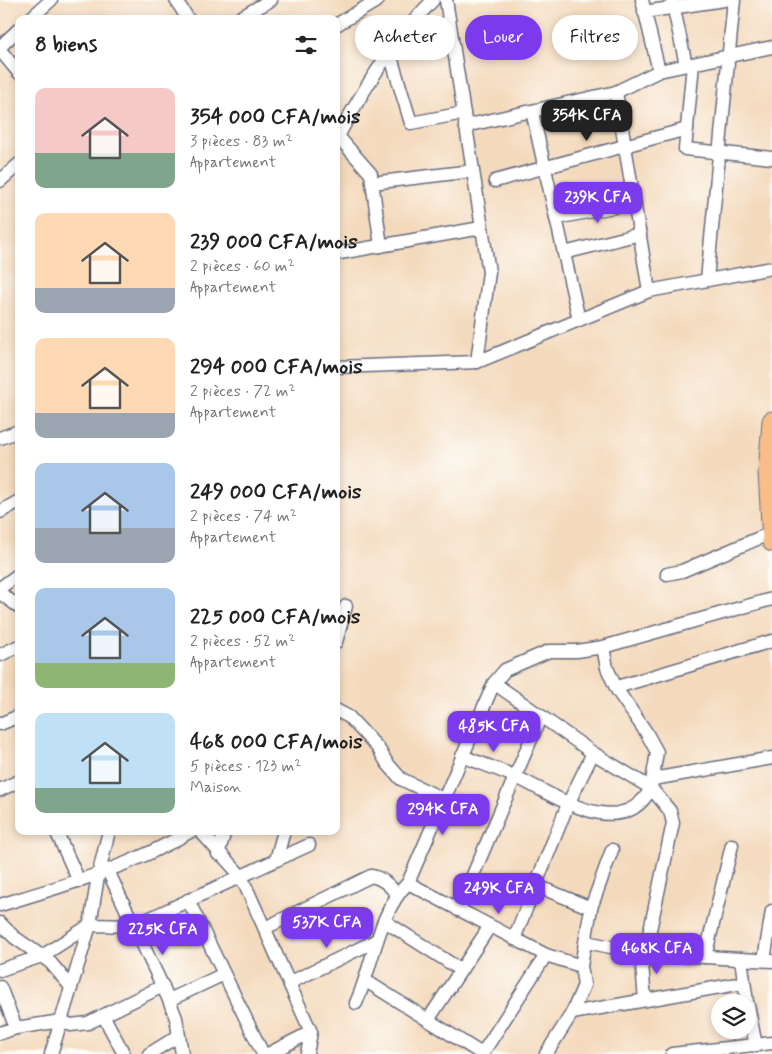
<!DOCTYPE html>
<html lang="fr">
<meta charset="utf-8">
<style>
body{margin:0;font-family:Mynerve,sans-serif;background:#f2f2f2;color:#222;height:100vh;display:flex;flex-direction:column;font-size:19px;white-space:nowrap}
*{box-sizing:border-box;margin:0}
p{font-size:16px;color:#767676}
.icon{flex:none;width:28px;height:28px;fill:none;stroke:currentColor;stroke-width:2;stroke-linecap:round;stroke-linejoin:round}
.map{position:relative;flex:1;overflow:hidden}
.details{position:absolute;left:15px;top:15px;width:325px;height:820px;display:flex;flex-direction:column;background:#fff;border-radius:10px;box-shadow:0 2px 8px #0003}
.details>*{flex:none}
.hud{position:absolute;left:355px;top:15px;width:341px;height:45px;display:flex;gap:10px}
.tools{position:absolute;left:711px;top:994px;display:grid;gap:10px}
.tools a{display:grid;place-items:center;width:45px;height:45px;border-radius:50%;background:#fff;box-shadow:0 2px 8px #0003;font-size:25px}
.price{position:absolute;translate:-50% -42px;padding:0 11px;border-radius:10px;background:#7c3aed;color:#fff;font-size:16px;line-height:32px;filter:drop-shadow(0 1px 2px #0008)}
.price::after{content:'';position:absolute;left:50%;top:30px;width:15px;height:11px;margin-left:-8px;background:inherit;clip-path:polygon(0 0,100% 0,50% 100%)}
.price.on{background:#222;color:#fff}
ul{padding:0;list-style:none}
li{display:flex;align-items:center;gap:15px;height:125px;padding:0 20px}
li span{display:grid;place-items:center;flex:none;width:140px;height:100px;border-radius:10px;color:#555}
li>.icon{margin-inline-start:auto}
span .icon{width:60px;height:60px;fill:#fffc;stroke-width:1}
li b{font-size:21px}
h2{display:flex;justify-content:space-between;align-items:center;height:60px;padding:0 20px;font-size:21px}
.pill{padding:0 18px;border-radius:22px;background:#fff;box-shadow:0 2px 8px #0003;font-size:18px;line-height:45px}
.pill.on{background:#7c3aed;color:#fff}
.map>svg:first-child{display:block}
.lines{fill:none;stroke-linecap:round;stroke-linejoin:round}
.minor-casing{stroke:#676b7f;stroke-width:15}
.primary-casing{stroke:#676b7f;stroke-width:21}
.minor{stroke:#fff;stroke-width:12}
.primary{stroke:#f8bd89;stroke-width:19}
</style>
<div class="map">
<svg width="772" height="1054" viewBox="0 0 772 1054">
<rect width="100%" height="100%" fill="#fdfcf7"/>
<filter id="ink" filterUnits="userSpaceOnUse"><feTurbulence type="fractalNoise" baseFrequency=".02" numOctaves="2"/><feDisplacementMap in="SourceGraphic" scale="10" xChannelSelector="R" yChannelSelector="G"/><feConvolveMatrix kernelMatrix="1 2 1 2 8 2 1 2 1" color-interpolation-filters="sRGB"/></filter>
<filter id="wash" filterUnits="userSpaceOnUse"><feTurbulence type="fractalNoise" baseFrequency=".0096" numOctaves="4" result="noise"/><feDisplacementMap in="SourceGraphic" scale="20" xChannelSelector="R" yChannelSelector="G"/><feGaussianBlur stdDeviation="1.12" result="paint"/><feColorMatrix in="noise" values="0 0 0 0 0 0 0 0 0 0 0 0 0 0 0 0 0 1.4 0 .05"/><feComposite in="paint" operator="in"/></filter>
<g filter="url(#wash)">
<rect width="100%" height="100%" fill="#f4dabd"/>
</g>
<g filter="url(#ink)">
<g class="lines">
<defs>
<g id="minor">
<path d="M176,0l12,19"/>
<path d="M446,0l43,272 -12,90"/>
<path d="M672,0l14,65"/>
<path d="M644,12l80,-12"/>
<path d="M30,19l21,-19"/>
<path d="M238,19l33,-19"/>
<path d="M336,25l42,-25"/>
<path d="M0,47l19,-18"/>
<path d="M0,50l19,23"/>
<path d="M390,54l21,69 53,-10"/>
<path d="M693,64l-8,85 87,9"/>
<path d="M659,71l113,-24"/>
<path d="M616,92l33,199"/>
<path d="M532,111l47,209"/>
<path d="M465,126l151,-34 43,-21 -17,-71"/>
<path d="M336,134l35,40 10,72"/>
<path d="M336,140c27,-50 57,-99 97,-140"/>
<path d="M0,181l19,-17"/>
<path d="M495,181l192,-52"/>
<path d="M372,183l100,-12"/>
<path d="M556,218l79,-15"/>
<path d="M340,253l141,-25"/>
<path d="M564,253l76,-19"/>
<path d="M707,280l27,-280"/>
<path d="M336,367l141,-5 172,-71 123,-23"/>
<path d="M0,438l19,-7"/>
<path d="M0,512l19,-11"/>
<path d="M667,574l15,-3 89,-38"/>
<path d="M0,588l19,-14"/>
<path d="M0,593l19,14"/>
<path d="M336,642l10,-36"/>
<path d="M603,647l169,-48"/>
<path d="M0,655l19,-9"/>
<path d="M617,687l155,-46"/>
<path d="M336,710l13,7 29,31 9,15 14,16 42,20"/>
<path d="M0,724l19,-8"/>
<path d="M462,756c18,7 36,13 54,21 37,17 106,67 135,11l-58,-35 -99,-70"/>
<path d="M653,779l119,-21"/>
<path d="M0,790l19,-9"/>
<path d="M56,831l23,50"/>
<path d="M200,831l41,45 70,156 -4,22"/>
<path d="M218,854l7,-23"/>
<path d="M276,860l8,-29"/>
<path d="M108,871l61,129 7,18 6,36"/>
<path d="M408,883l138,72 35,11"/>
<path d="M537,886l54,22"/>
<path d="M188,900l75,154"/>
<path d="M0,905c66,-20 131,-38 191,-74"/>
<path d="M458,910l83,-194"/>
<path d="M386,922l75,48"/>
<path d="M0,923l14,14 36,25 21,25"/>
<path d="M265,928l106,-52c12,2 18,9 26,18"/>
<path d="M514,939l54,-135 25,-51"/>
<path d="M586,942l55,11 131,8"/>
<path d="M641,953l4,47"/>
<path d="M705,957l27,-112"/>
<path d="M741,959l6,43"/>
<path d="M764,960l8,-49"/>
<path d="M0,970l42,-14 48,-31 8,-49 11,-45"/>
<path d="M366,981l116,73"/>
<path d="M289,983l88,-43"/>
<path d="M0,987l16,41"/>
<path d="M169,1000l55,-26"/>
<path d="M356,1003c17,-37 22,-91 52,-120l86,-200 11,-13 44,-19h28l26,-4 4,21 10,22 29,42 11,20 -6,36 19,23 3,12 -28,130"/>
<path d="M748,1005l8,41"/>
<path d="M572,1013l171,-30"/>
<path d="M104,1017l20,37"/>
<path d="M428,1020l62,-94"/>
<path d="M0,1033l16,-5 45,-7 10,4 17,-2 75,-37"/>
<path d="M51,1054l39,-129 43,1 176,-81"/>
<path d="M149,1054l29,-18"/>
<path d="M268,1054l43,-22"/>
<path d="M482,1054l64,-99"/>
<path d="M546,1054l26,-41 12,-28 -3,-19 10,-58 21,-58"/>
<path d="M672,1054l100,-11"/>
</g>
<path id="primary" d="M772,421l-4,51 4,70"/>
</defs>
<use href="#minor" class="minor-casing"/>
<use href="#primary" class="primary-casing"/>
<use href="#minor" class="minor"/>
<use href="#primary" class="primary"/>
</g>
</g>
</svg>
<div class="tools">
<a><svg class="icon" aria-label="layers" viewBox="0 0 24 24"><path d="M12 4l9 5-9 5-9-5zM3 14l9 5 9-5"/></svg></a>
</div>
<b class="price on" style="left:587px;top:142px">354K CFA</b>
<b class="price" style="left:598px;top:224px">239K CFA</b>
<b class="price" style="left:494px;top:753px">485K CFA</b>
<b class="price" style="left:443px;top:836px">294K CFA</b>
<b class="price" style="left:499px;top:915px">249K CFA</b>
<b class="price" style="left:327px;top:949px">537K CFA</b>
<b class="price" style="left:163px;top:956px">225K CFA</b>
<b class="price" style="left:657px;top:975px">468K CFA</b>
<div class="hud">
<a class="pill">Acheter</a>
<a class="pill on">Louer</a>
<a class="pill">Filtres</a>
</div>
<section class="details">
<h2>8 biens<svg class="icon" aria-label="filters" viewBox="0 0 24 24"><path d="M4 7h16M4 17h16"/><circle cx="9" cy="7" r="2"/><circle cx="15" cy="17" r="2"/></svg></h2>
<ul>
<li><span style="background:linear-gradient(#f6c9c9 65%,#7fa58c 0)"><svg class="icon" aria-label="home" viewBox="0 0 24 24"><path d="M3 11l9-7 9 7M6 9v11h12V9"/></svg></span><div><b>354 000 CFA/mois</b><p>3 pièces · 83 m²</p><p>Appartement</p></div></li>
<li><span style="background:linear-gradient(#ffd9b3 75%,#9aa5b1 0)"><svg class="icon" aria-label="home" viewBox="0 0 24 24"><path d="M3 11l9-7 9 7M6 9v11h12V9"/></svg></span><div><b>239 000 CFA/mois</b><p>2 pièces · 60 m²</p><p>Appartement</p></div></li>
<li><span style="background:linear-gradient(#ffd9b3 75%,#9aa5b1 0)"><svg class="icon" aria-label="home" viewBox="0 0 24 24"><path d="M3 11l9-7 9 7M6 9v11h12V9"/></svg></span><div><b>294 000 CFA/mois</b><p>2 pièces · 72 m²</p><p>Appartement</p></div></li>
<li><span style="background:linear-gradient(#a9c7e8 65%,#9aa5b1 0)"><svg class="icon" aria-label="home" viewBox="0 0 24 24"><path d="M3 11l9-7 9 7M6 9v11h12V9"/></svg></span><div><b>249 000 CFA/mois</b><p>2 pièces · 74 m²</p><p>Appartement</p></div></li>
<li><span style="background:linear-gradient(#a9c7e8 75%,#8fb573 0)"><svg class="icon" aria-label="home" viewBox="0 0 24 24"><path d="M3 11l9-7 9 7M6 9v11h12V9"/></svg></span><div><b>225 000 CFA/mois</b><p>2 pièces · 52 m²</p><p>Appartement</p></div></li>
<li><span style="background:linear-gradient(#bfe0f5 75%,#7fa58c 0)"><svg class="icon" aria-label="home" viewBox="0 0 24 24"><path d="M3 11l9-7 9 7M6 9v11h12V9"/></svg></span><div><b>468 000 CFA/mois</b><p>5 pièces · 123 m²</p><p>Maison</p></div></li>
</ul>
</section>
</div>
